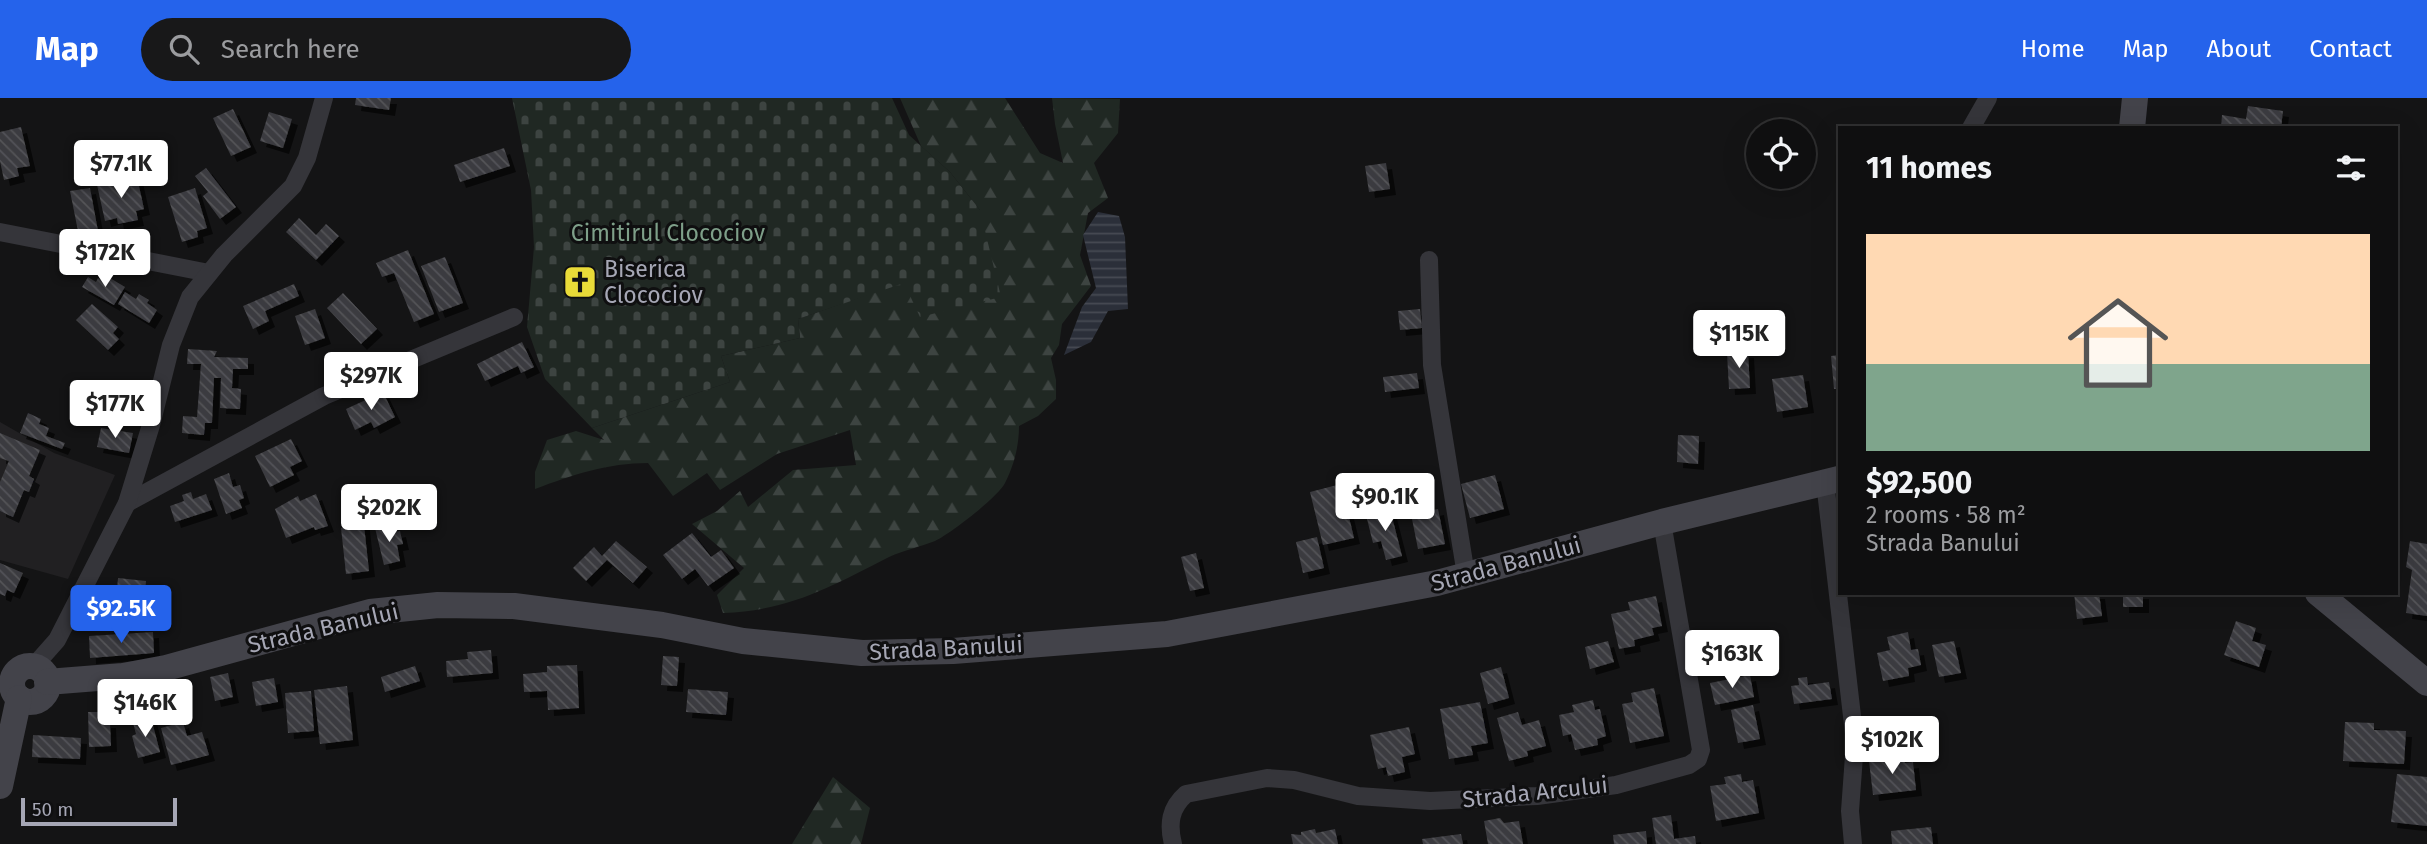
<!DOCTYPE html>
<meta charset="utf-8">
<style>
body{margin:0;font-family:"Fira Sans",sans-serif;background:#181819;color:#f1f3f6;height:100vh;display:flex;flex-direction:column;font-size:26px;white-space:nowrap}
*{box-sizing:border-box;margin:0}
p{font-size:23px;color:#9b9c9f}
.icon{flex:none;width:38px;height:38px;fill:none;stroke:currentColor;stroke-width:2;stroke-linecap:round;stroke-linejoin:round}
.map{position:relative;flex:1;overflow:hidden}
.drawer{position:absolute;left:1838px;top:28px;width:560px;height:469px;display:flex;flex-direction:column;background:#0f0f10;border-radius:0px;box-shadow:0 7px 28px #0002,0 0 0 2px #2f2f30}
.drawer>*{flex:none}
.buttons{position:absolute;left:1746px;top:21px;display:grid;gap:14px}
.buttons a{display:grid;place-items:center;width:70px;height:70px;border-radius:50%;background:#0f0f10;box-shadow:0 7px 28px #0002,0 0 0 2px #2f2f30;font-size:35px}
.scale{position:absolute;left:21px;bottom:18px;width:156px;box-sizing:border-box;padding-left:7px;border:4px solid #a6a7b5;border-top:0;font-size:19px;line-height:24px;white-space:nowrap;color:#a6a7b5;-webkit-text-stroke:5px #0f0f10;paint-order:stroke}
.price{position:absolute;translate:-50% -60px;padding:0 16px;border-radius:7px;background:#fff;color:#222;font-size:23px;line-height:46px;filter:drop-shadow(0 2px 4px #0008)}
.price::after{content:'';position:absolute;left:50%;top:42px;width:21px;height:16px;margin-left:-10px;background:inherit;clip-path:polygon(0 0,100% 0,50% 100%)}
.price.current{background:#2563eb;color:#fff}
ul{padding:0;list-style:none}
li{display:grid;align-content:center;gap:14px;height:371px;padding:0 28px}
li+li{border-top:2px solid #2f2f30}
li span{display:grid;place-items:center;height:217px;border-radius:0px;color:#555}
li>.icon{margin-inline-start:auto}
span .icon{width:126px;height:126px;fill:#fffc;stroke-width:1}
li b{font-size:30px}
h2{display:flex;justify-content:space-between;align-items:center;height:84px;padding:0 28px;font-size:30px}
header{display:flex;align-items:center;gap:42px;box-sizing:border-box;height:98px;padding:0 35px;background:#2563eb;color:#fff}
header strong{font-size:33px}
nav{display:flex;gap:38px;margin-inline-start:auto;font-size:24px}
.search{width:490px;height:63px;background:#181819;display:flex;align-items:center;gap:18px;box-sizing:border-box;padding:0 24px;border-radius:38px;color:#9b9c9f;font-size:26px}
.map>svg:first-child{display:block}
.built{fill:#212022}
.forest{fill:url(#forest-firs)}
.cemetery{fill:url(#cemetery-stones)}
.water{fill:url(#water-rules)}
.building{fill:url(#building-back-hatch);filter:url(#shadow)}
.lines{fill:none;stroke-linecap:round;stroke-linejoin:round}
.street{stroke:#35353a;stroke-width:18}
.secondary{stroke:#43434a;stroke-width:26}
.labels{text-anchor:middle;stroke-width:6;stroke-linejoin:round;paint-order:stroke}
.park-label{font-size:23px;fill:#7e9f89;stroke:#0f0f10}
.poi-label{font-size:23px;fill:#a6a7b5;stroke:#0f0f10;text-anchor:start}
.street-label{font-size:23px;fill:#a6a7b5;stroke:#0f0f10}
</style>
<header>
<strong>Map</strong>
<div class="search"><svg class="icon" aria-label="search" viewBox="0 0 24 24"><circle cx="10" cy="10" r="6"/><path d="M15 15l6 6"/></svg>Search here</div>
<nav><a>Home</a><a>Map</a><a>About</a><a>Contact</a></nav>
</header>
<div class="map">
<svg width="2427" height="746" viewBox="0 0 2427 746">
<defs>
<pattern id="forest-firs" width="22" height="20" patternUnits="userSpaceOnUse" patternTransform="scale(1.75)"><rect width="22" height="20" fill="#202823"/><path d="M5 1l3.5 6h-7zM16 11l3.5 6h-7z" fill="#3d4441"/></pattern>
<pattern id="cemetery-stones" width="16" height="16" patternUnits="userSpaceOnUse" patternTransform="scale(1.75)"><rect width="16" height="16" fill="#202823"/><path d="M2 7V4a2 2 0 0 1 4 0v3zM10 15v-3a2 2 0 0 1 4 0v3z" fill="#3d4441"/></pattern>
<pattern id="water-rules" width="6" height="5" patternUnits="userSpaceOnUse" patternTransform="scale(1.75)"><rect width="6" height="5" fill="#2b2f39"/><path d="M0 2.5h6" fill="none" stroke="#474a53"/></pattern>
<pattern id="building-back-hatch" width="6" height="6" patternUnits="userSpaceOnUse" patternTransform="scale(1.75)"><rect width="6" height="6" fill="#3b3b3f"/><path d="M-1 5l2 2M0 0l6 6M5-1l2 2" fill="none" stroke="#545458"/></pattern>
<filter id="shadow"><feDropShadow dx="6" dy="6" stdDeviation="0" flood-color="#0009"/></filter>
</defs>
<rect width="100%" height="100%" fill="#141415"/>
<path class="built" d="M0,324l54,31 61,22 -47,104 -68,-19z"/>
<g class="forest">
<path d="M900,0h105l35,55 23,10 -8,-39 -3,-26 68,1 -2,34 -24,30 14,35 -20,15 -8,42 11,31 -29,38 -3,21 -8,13 5,22v19l-18,17 -19,10c0,20 -5,39 -14,57 -7,14 -55,51 -70,58 -15,6 -31,9 -46,16 -57,29 -100,54 -166,56l-6,-18 27,-27 -52,-44 25,-13 23,-20 8,16 45,-37 63,-5 -6,-35 -73,24 -57,36 -13,-17 -34,23 -25,-33c-40,0 -76,12 -113,26v-17l12,-32 29,-9 28,9 -12,-12 138,-46 -9,-26 79,-18 -2,-19 106,-37 76,-72 -30,-38 -29,-26z"/>
<path d="M833,679l37,31 -9,36h-69z"/>
</g>
<path class="cemetery" d="M512,0h380l17,37 41,37 30,38 21,87 -81,20 -16,-34 -106,36 2,19 -79,18 9,26 -138,46 -47,-49 -18,-52 7,-80 -3,-57z"/>
<path class="water" d="M1098,114l21,4 6,21 3,72 -20,2 -17,31 -27,13 18,-48 14,-19 -13,-53z"/>
<g class="building">
<path d="M356,0h35l-2,12 -34,-5z"/>
<path d="M2248,8l35,5 -2,17h-60l1,-13 24,4z"/>
<path d="M233,11l18,38 -20,9 -18,-38z"/>
<path d="M269,14l23,7 -9,29 -23,-7z"/>
<path d="M21,29l9,39 -13,2 2,8 -15,4 -4,-19v-29z"/>
<path d="M504,50l6,18 -50,16 -6,-17z"/>
<path d="M1386,65l4,26 -21,3 -4,-26z"/>
<path d="M206,70l30,39 -16,12 -17,-23 5,-4 -13,-16z"/>
<path d="M137,79l7,32 -8,2 2,9 -20,4 -1,-6 -12,3 -8,-36z"/>
<path d="M90,90l8,43 -16,3v-4l-4,1 -8,-40z"/>
<path d="M195,90l12,40 -10,3 1,6 -16,5 -14,-45z"/>
<path d="M299,120l17,17 10,-11 13,12 -23,24 -30,-28z"/>
<path d="M408,152l26,64 -20,8 -20,-49 -12,4 -6,-14z"/>
<path d="M445,159l18,46 -24,9 -18,-46z"/>
<path d="M88,179l8,5 2,-4 9,5 3,-5 15,9 -11,18 -32,-18z"/>
<path d="M294,186l5,12 -34,15 4,10 -16,8 -10,-23z"/>
<path d="M125,194l11,7 3,-5 10,6 -2,3 10,7 -8,13 -31,-19z"/>
<path d="M343,195l34,36 -16,15 -34,-36z"/>
<path d="M92,206l26,23 -5,6 6,6 -11,11 -32,-30z"/>
<path d="M315,211l10,29 -20,7 -10,-29z"/>
<path d="M1420,211l2,19 -22,2 -2,-19z"/>
<path d="M522,244l12,25 -13,6 -3,-7 -33,15 -8,-17z"/>
<path d="M188,251l29,2 -3,6 34,1v11h-15l-1,19 9,1 -1,20 -20,-1 1,-30h-7l-2,45h-7l-1,12 -22,-2 1,-17 14,1 4,-53h-14z"/>
<path d="M1748,254l2,36 -21,1 -2,-36z"/>
<path d="M1839,257v34h-5l-3,-33z"/>
<path d="M1417,275l2,15 -34,4 -2,-15z"/>
<path d="M1803,277l5,32 -31,5 -5,-33z"/>
<path d="M383,294l12,25 -21,11 -3,-6 -16,8 -9,-21z"/>
<path d="M28,315l13,6 -2,5 10,4 -3,8 19,7 -3,6 -42,-16z"/>
<path d="M101,330l32,5 -4,20 -32,-6z"/>
<path d="M0,335l40,17 -11,26 5,3 -5,13 -5,-2 -11,27 -13,-6v-29l9,-21 -9,-3z"/>
<path d="M1678,337l21,1 -1,28 -21,-2z"/>
<path d="M291,341l11,22 -12,6 4,8 -24,12 -15,-31z"/>
<path d="M229,375l4,14 7,-2 4,13 -5,2 3,8 -16,6 -12,-35z"/>
<path d="M1495,377l9,34 -34,9 -9,-34z"/>
<path d="M1341,386l13,54 -31,7 -13,-53z"/>
<path d="M191,394l2,7 13,-5 6,16 -37,12 -5,-16 14,-5 -2,-6z"/>
<path d="M316,396l12,32 -13,4 -1,-3 -28,11 -11,-29 23,-13 2,5z"/>
<path d="M1390,411l12,47 -16,4 -5,-19 -8,2 -7,-28z"/>
<path d="M1438,411l7,35 -27,5 -7,-35z"/>
<path d="M363,418l6,55 -23,3 -5,-46 10,-1 -1,-10z"/>
<path d="M392,426l2,8 6,-1 3,13 -6,1 3,16 -16,4 -9,-37z"/>
<path d="M692,435l19,24 10,-7 13,18 -26,18 -13,-17 -13,10 -19,-24z"/>
<path d="M1317,439l7,31 -21,5 -7,-31z"/>
<path d="M616,443l31,26 -14,16 -26,-23 -21,21 -13,-13 21,-21 8,9z"/>
<path d="M2410,443l17,3v72l-21,-3 6,-43 -6,-3z"/>
<path d="M1196,455l8,35 -14,3 -9,-34z"/>
<path d="M0,465l23,10 -9,20 -7,-3 -2,6 -5,-2z"/>
<path d="M118,480l28,3 -2,22 -28,-3z"/>
<path d="M2074,495h25l3,23 -25,3z"/>
<rect x="2123" y="495" width="20" height="14"/>
<path d="M1656,498l6,30 -10,2 2,7 -20,5 1,6 -16,3 -8,-35 19,-4 -2,-8z"/>
<path d="M2236,523l20,7 -4,13 14,4 -7,22 -35,-12z"/>
<path d="M1722,533l4,26 -35,5 -3,-25z"/>
<path d="M153,534l1,21 -64,5 -1,-22z"/>
<path d="M1908,534l3,18 7,-1 3,16 -13,3 1,8 -26,5 -6,-28 13,-3 -3,-13z"/>
<path d="M1608,543l6,21 -24,7 -5,-22z"/>
<path d="M1954,543l7,32 -22,4 -7,-32z"/>
<path d="M491,552l2,23 -46,4 -1,-16 22,-2 -1,-7z"/>
<path d="M663,558l16,1 -2,29 -16,-1z"/>
<path d="M577,567l2,43 -31,2 -1,-19 -23,1 -1,-18 24,-2v-6z"/>
<path d="M415,568l5,15 -35,11 -4,-15z"/>
<path d="M1501,569l8,31 -21,6 -8,-31z"/>
<path d="M228,575l5,24 -18,4 -5,-24z"/>
<path d="M1750,577l4,22 -39,8 -5,-22z"/>
<path d="M1807,579l1,8 21,-3 3,17 -38,5 -3,-18 8,-1 -1,-7z"/>
<path d="M274,580l4,24 -22,4 -4,-24z"/>
<path d="M347,588l6,54 -33,4 -6,-54z"/>
<path d="M1654,590l10,48 -34,7 -8,-39 11,-2 -2,-9z"/>
<path d="M688,591l40,3 -2,23 -40,-3z"/>
<path d="M311,593l3,40 -26,2 -3,-40z"/>
<path d="M1593,602l2,10 5,-1 6,27 -9,3 1,6 -23,5 -4,-16 -8,2 -4,-21 15,-3 -2,-7z"/>
<path d="M1480,604l8,41 -17,3 2,9 -24,4 -9,-50z"/>
<path d="M1753,607l7,34 -22,4 -7,-33z"/>
<path d="M88,614h14v10h8l1,24 -22,1z"/>
<path d="M1518,614l4,13 17,-5 7,26 -19,5 1,5 -19,5 -12,-43z"/>
<path d="M151,620l9,34 -22,6 -6,-22 4,-2 -3,-11z"/>
<path d="M183,624l4,14 15,-4 7,23 -38,10 -10,-37z"/>
<path d="M2345,624l29,1v7l32,1 -2,33 -61,-3z"/>
<path d="M1409,629l6,27 -13,3 3,15 -17,4 -2,-9 -8,2 -8,-34z"/>
<path d="M33,637l48,3 -1,21 -48,-2z"/>
<path d="M1904,658l1,7 8,-1 3,28 -43,5 -4,-34z"/>
<path d="M1741,676l1,8 11,-2 6,33 -43,8 -6,-35 16,-2 -2,-7z"/>
<path d="M2397,676l30,3v49l-36,-4z"/>
<path d="M1671,717l3,24 21,-3 1,8h-40l-4,-26z"/>
<path d="M1500,720l4,5 15,-2 4,23h-35l-4,-23z"/>
<path d="M1931,729l2,17h-41l-1,-13z"/>
<path d="M1315,731l1,4 19,-4 3,15h-45l-2,-10 10,1v-3z"/>
<path d="M1646,733l1,13h-33l-1,-9z"/>
<path d="M1461,736l2,10h-40l-1,-5z"/>
</g>
<g class="lines">
<g class="street">
<path d="M1971,30l17,-30"/>
<path d="M0,134l209,41"/>
<path d="M1429,162l3,105 34,210"/>
<path d="M1825,384l30,260 -5,69 3,33"/>
<path d="M127,405l197,-107 190,-79"/>
<path d="M34,568l23,-26 70,-137 24,-78 20,-80 19,-48 34,-42 69,-69 14,-28 17,-60"/>
<path d="M1173,746c-5,-20 -3,-36 13,-50l81,-16 27,2 64,16 72,5 107,-5 79,-11 73,-20 9,-6 3,-9 -39,-228"/>
</g>
<g class="secondary">
<path d="M2132,30l3,-30"/>
<path d="M2318,495l109,90"/>
<circle cx="30" cy="586" r="18"/>
<path d="M47,584l76,-6 43,-8 204,-56 68,-7 76,1 148,19 81,16 119,12 91,-2 214,-17 270,-51 225,-61 177,-43"/>
<path d="M0,688l19,-88"/>
</g>
</g>
<defs>
<symbol id="church-square" viewBox="-11 -11 22 22"><rect x="-9" y="-9" width="18" height="18" rx="4" fill="#e9db38" stroke="#0f0f10"/><path d="M-1.2-6h2.4v3.5h3.3v2.4h-3.3V6h-2.4V-.1h-3.3v-2.4h3.3Z" fill="#111"/></symbol>
</defs>
<g fill-rule="evenodd">
<use href="#church-square" x="561" y="165" width="38" height="38"/>
</g>
<g class="labels">
<g class="park-label">
<text x="668" y="143">Cimitirul Clocociov</text>
</g>
<g class="poi-label">
<text x="604" y="179">Biserica<tspan x="604" dy="26">Clocociov</tspan></text>
</g>
<g class="street-label">
<text transform="translate(1506 466) rotate(-15)" y="8">Strada Banului</text>
<text transform="translate(323 530) rotate(-13)" y="8">Strada Banului</text>
<text transform="translate(946 550) rotate(-3)" y="8">Strada Banului</text>
<text transform="translate(1535 694) rotate(-6)" y="8">Strada Arcului</text>
</g>
</g>
</svg>
<div class="buttons">
<a><svg class="icon" aria-label="locate" viewBox="0 0 24 24"><circle cx="12" cy="12" r="6"/><path d="M12 2v4M12 18v4M2 12h4M18 12h4"/></svg></a>
</div>
<div class="scale">50 m</div>
<b class="price" style="left:121px;top:102px">$77.1K</b>
<b class="price" style="left:105px;top:191px">$172K</b>
<b class="price" style="left:1739px;top:272px">$115K</b>
<b class="price" style="left:371px;top:314px">$297K</b>
<b class="price" style="left:115px;top:342px">$177K</b>
<b class="price" style="left:1385px;top:435px">$90.1K</b>
<b class="price" style="left:389px;top:446px">$202K</b>
<b class="price current" style="left:121px;top:547px">$92.5K</b>
<b class="price" style="left:1732px;top:592px">$163K</b>
<b class="price" style="left:145px;top:641px">$146K</b>
<b class="price" style="left:1892px;top:678px">$102K</b>
<section class="drawer">
<h2>11 homes<svg class="icon" aria-label="filters" viewBox="0 0 24 24"><path d="M4 7h16M4 17h16"/><circle cx="9" cy="7" r="2"/><circle cx="15" cy="17" r="2"/></svg></h2>
<ul>
<li><span style="background:linear-gradient(#ffd9b3 60%,#7fa58c 0)"><svg class="icon" aria-label="home" viewBox="0 0 24 24"><path d="M3 11l9-7 9 7M6 9v11h12V9"/></svg></span><div><b>$92,500</b><p>2 rooms · 58 m²</p><p>Strada Banului</p></div></li>
</ul>
</section>
</div>
